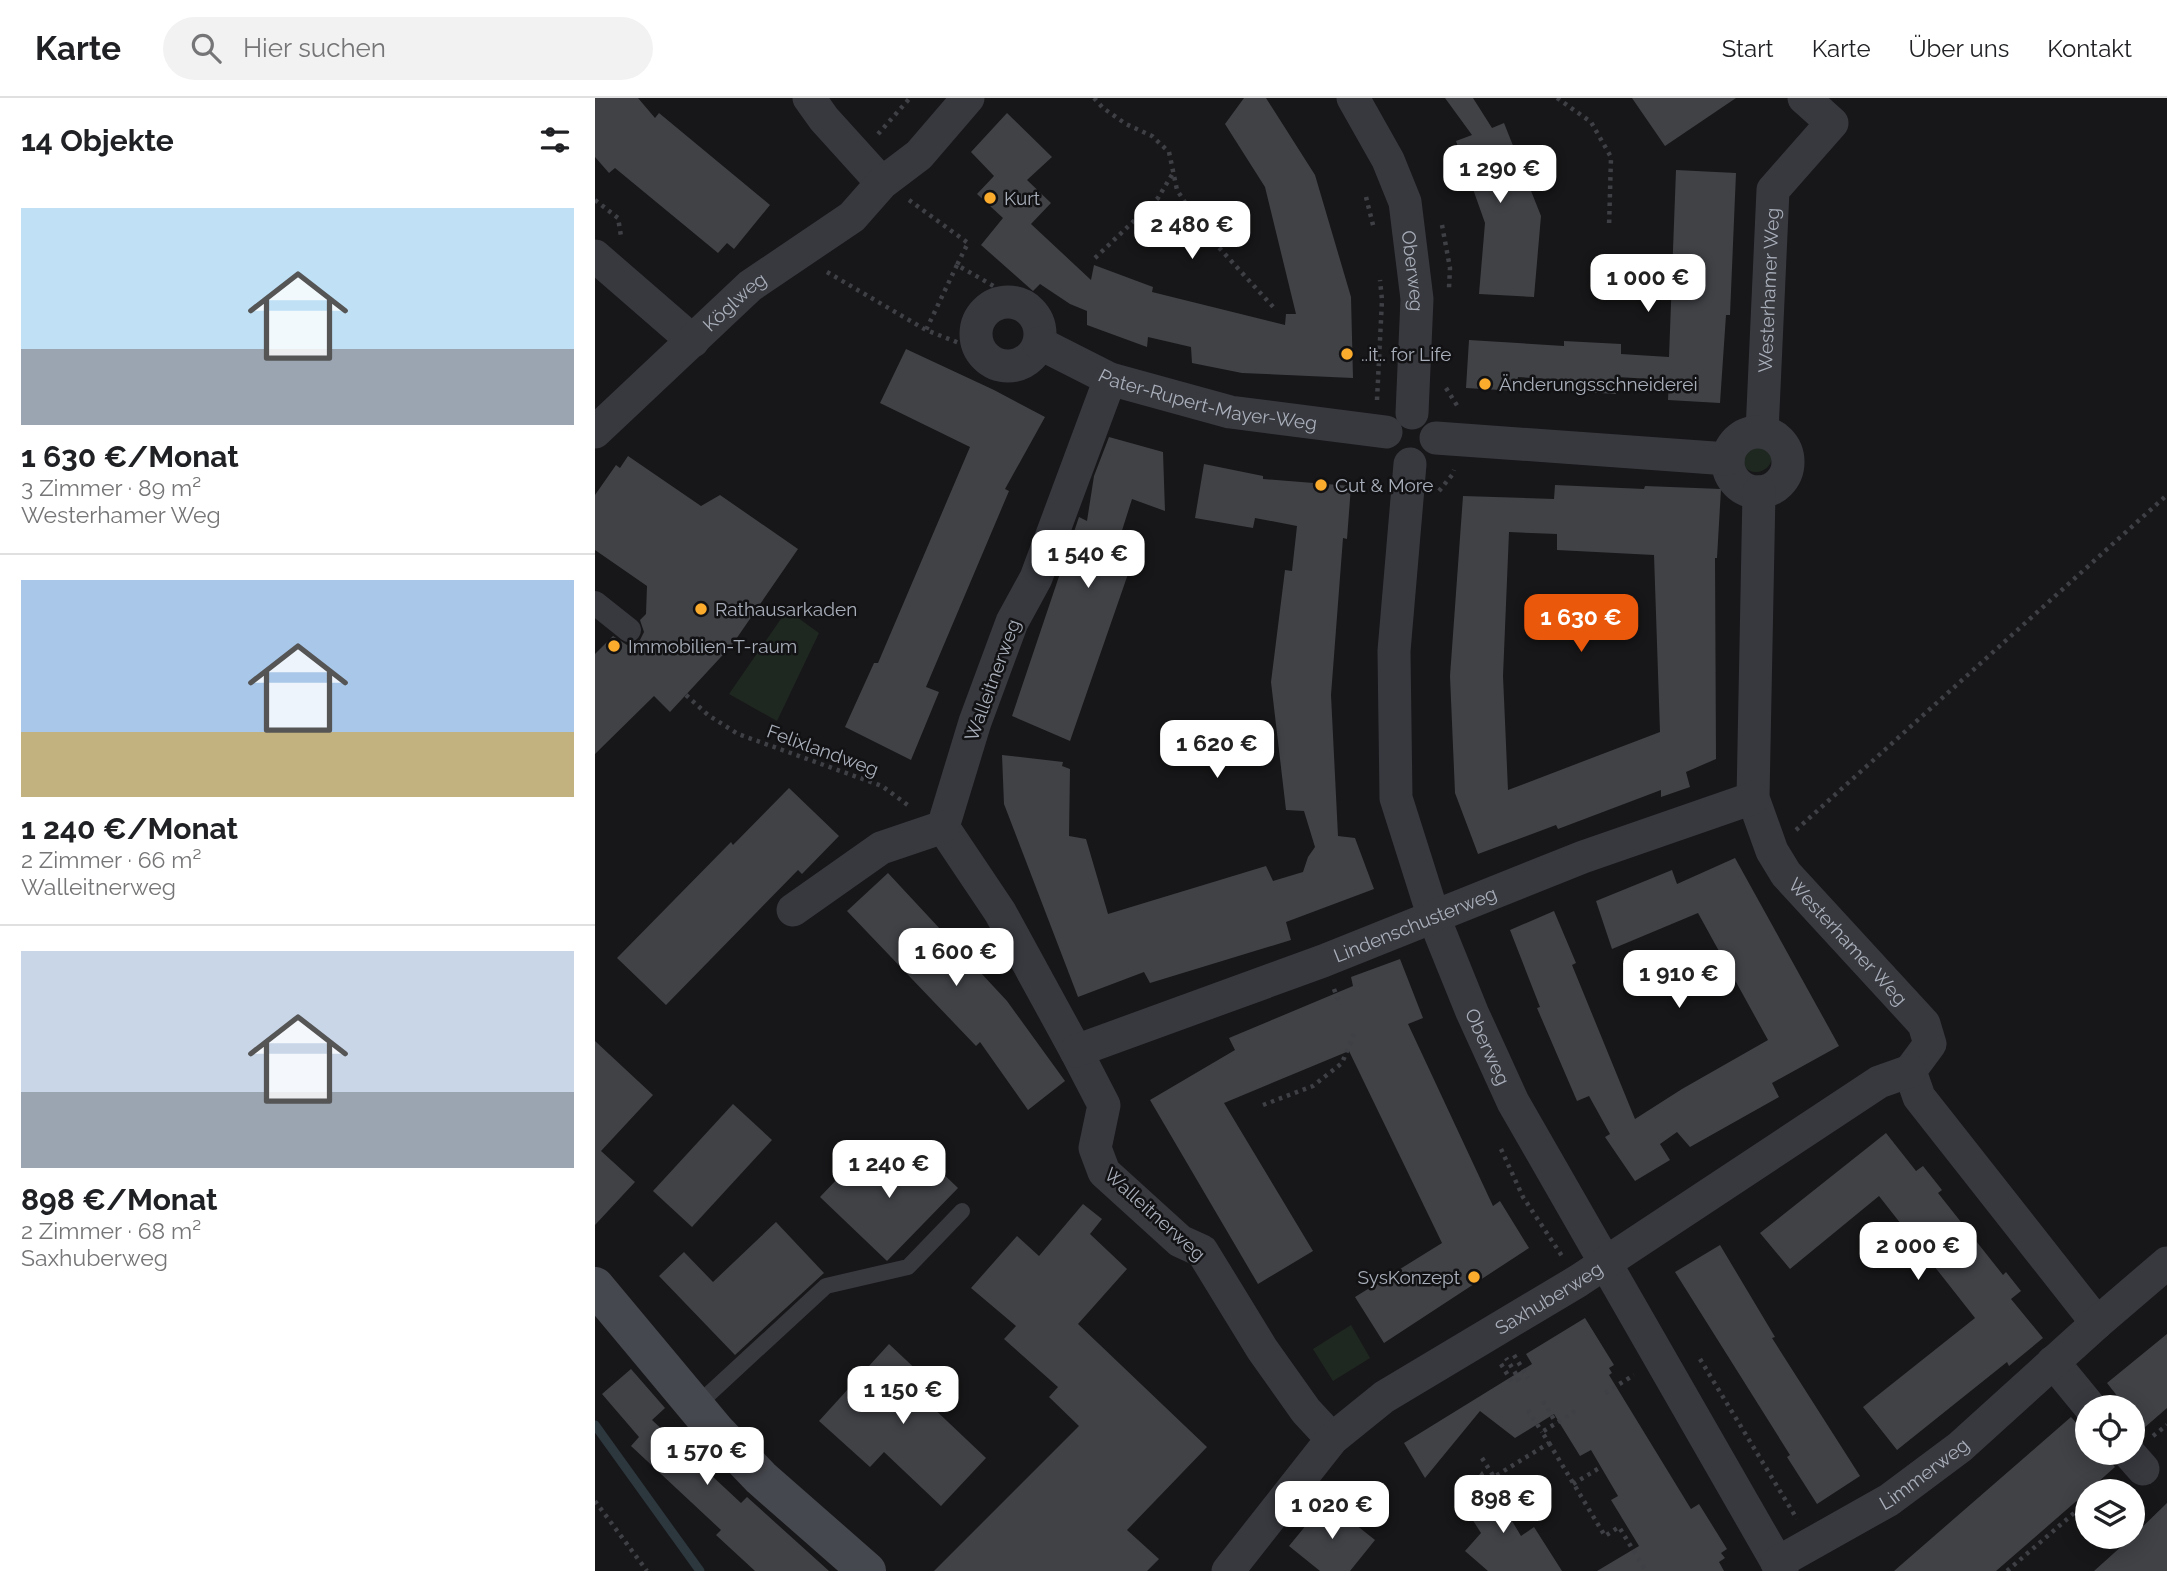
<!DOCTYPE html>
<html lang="de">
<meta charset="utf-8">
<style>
body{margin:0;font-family:Raleway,sans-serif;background:#f2f2f2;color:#202124;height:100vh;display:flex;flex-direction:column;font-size:26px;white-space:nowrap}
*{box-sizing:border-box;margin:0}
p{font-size:23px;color:#757577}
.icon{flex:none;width:38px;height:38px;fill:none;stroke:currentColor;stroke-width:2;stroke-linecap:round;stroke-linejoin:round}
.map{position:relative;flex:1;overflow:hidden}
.details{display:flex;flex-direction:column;background:#fff;width:595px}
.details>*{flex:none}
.tools{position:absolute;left:1480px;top:1297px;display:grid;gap:14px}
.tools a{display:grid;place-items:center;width:70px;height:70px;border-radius:50%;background:#fff;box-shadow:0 4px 18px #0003;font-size:35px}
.price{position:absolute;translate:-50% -60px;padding:0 16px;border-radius:14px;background:#fff;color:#222;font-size:23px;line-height:46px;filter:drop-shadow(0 2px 4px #0008)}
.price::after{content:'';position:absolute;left:50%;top:42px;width:21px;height:16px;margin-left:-10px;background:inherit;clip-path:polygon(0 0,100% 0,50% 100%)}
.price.active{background:#ea580c;color:#fff}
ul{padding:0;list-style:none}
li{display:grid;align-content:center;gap:14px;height:371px;padding:0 21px}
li+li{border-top:2px solid #e0e0e0}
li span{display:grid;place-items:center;height:217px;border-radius:0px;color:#555}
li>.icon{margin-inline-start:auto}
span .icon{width:126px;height:126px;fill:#fffc;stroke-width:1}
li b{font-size:30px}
h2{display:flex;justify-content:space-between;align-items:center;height:84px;padding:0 21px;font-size:30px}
header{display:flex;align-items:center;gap:42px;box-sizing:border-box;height:98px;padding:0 35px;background:#fff;border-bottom:2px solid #e0e0e0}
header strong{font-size:33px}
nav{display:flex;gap:38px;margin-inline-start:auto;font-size:24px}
.search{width:490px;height:63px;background:#f2f2f2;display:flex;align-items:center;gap:18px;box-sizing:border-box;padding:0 24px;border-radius:38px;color:#757577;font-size:26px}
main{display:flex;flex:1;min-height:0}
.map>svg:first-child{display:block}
.green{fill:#1f2820}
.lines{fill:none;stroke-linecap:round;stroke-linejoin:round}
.stream{stroke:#2c373e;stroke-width:9}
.building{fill:#414246;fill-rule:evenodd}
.path{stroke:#3e4046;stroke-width:4.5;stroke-dasharray:3.5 5;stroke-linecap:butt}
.service{stroke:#38393f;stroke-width:16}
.pedestrian{stroke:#38393f;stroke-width:24}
.minor{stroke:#38393f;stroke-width:33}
.secondary{stroke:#46484f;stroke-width:38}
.poi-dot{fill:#fcac2d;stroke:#121214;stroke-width:2.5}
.labels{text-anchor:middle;stroke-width:5;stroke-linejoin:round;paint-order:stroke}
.poi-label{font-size:19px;fill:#a9afba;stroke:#121214;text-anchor:start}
.street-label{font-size:19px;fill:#a9afba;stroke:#121214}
</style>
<header>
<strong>Karte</strong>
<div class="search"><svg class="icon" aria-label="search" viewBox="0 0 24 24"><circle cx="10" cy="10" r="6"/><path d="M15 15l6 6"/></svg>Hier suchen</div>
<nav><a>Start</a><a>Karte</a><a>Über uns</a><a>Kontakt</a></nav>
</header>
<main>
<section class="details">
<h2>14 Objekte<svg class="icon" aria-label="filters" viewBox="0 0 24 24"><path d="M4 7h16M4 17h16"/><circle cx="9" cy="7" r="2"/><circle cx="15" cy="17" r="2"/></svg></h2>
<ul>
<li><span style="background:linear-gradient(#bfe0f5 65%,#9aa5b1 0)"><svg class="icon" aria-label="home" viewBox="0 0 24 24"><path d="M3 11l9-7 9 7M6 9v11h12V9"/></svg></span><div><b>1 630 €/Monat</b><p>3 Zimmer · 89 m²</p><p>Westerhamer Weg</p></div></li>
<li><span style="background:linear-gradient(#a9c7e8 70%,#c2b280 0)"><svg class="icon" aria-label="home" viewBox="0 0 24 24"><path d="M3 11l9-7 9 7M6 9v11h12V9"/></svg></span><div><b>1 240 €/Monat</b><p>2 Zimmer · 66 m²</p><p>Walleitnerweg</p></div></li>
<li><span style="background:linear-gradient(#c9d6e8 65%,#9aa5b1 0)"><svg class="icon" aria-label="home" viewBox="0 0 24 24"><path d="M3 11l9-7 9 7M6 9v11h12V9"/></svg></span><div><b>898 €/Monat</b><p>2 Zimmer · 68 m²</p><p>Saxhuberweg</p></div></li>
</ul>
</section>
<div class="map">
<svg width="1572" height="1473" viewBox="0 0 1572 1473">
<rect width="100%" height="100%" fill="#171719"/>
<g class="green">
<circle cx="1161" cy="358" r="16"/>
<path d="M192,512l32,23 -42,88 -48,-27z"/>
<path d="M756,1227l19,33 -37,23 -20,-32z"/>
</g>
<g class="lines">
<path class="stream" d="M0,1327l105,146"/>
</g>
<g class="building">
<path d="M0,0h43l17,20 4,-5 111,92 -36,44 -7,-6 -9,10 -103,-85 -6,5 -14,-16z"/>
<path d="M649,0h22l49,77 36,122 2,81 -111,-5 -50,-10 -1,-16 -43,-10 -1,10 -60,-22v-14l-17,-7 -30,-20 -7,7 -52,-46 22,-27 -26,-24 17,-18 -23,-24 36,-39 45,44 -25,23 24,23 -20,21 60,56 3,-15 59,22 -1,5 133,33 1,-11h10l-31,-127 -40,-63z"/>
<path d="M850,0h28l19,30 12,-5 37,93 -7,81 -55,-3 6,-71 -29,-82 16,-6z"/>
<path d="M1037,0h104l-71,48z"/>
<path d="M1081,72l60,3 -6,142h-4l-6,88 -52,-3 1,-20 -52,-3 -1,17 -51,-3 1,-11 -48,-3 -1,14 -51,-3 3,-48 95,6v-5l57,3v10l48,3z"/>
<path d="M311,251l88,41 51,27 -40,72 4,2 -83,196 13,5 -28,68 -66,-33 29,-64h4l92,-216 -90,-44z"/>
<path d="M514,339l54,15 2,59 -33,-12 -13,41 17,11 -66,190 -58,-25 67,-199 8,4 7,-45z"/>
<path d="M33,358l73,50 19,-11 78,54 -66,96 -62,67 -16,-16 -59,58v-100l18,-18 14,9 13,-5 4,-8 -4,-12 6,-6 1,-28 -52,-36v-55l21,-30 4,3z"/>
<path d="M609,366l59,12v3l88,7 -4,53 -4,-1 -12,157 7,141 17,2 19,51 -88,33 5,18 -141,43 -6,-11 -66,25 -74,-193 -2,-49 61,7 -1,4 8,3 -1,67 17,3 22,75 158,-48 7,15 30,-9 5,-15 7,-10 -11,-36 -18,-1 -15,-128 14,-112 7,1 5,-45 -42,-8 -2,10 -58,-10z"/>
<path d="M960,387l89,4 1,-3 76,3 -4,69h-2l1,201 -30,13 4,15 -29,10v-7l-103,39 -2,-4 -78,29 -23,-61 -5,-117 13,-180 91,3zM914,434l48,2v16l97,5 6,177 -152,58 -5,-114z"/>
<path d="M194,690l50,48 -37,38 -4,-4 -132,135 -49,-47 114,-116 2,3z"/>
<path d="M1140,760l104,188 -67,37 7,14 -89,50 -13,-15 -17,12 10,16 -35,21 -30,-44 5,-3 -21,-38 -12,5 -40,-93 3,-1 -30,-77 44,-19 22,52 -4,2 63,154 47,-30 86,-49 -70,-127 -86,36 -16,-48 76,-31 5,14z"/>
<path d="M293,775l119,128 58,80 -37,29 -48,-68 -4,4 -129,-135z"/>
<path d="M805,861l23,59 -15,6 85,182 7,-5 29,47 -145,95 -29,-46 87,-54 -93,-192 -125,52 89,148 -55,33 -108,-184 85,-50 -6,-12 124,-52 -2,-9z"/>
<path d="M0,943l58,54 -52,56 34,31 -40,43z"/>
<path d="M138,1006l39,36 -80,87 -39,-36z"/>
<path d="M1291,1035l30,38 7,-5 19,24 -4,3 65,82 3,-3 15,19 -10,8 32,39 -34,28 -2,-4 -110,88 -34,-43 112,-89 -96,-122 -89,73 -30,-36z"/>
<path d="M318,1047l45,43 -71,73 -67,-64 39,-41 23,21z"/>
<path d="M488,1106l19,15 -12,15 37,35 -49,55 129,123 -80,83 32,29 -12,12h-213l145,-145 -30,-29 9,-10 -54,-48 12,-13 -45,-38 46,-52 22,20z"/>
<path d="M181,1124l48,51 -89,82 -76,-79 25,-24 29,30z"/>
<path d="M1125,1147l55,92 -3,1 88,138 -43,28 -30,-47 3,-2 -115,-183z"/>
<path d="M990,1220l29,47 -5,3 3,5 -3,2 82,134 8,-5 28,45 -6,4 4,5 -6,4 5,9h-127l42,-25 -28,-46 7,-4 -27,-46 -11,6 -26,-42 -39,24 -35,-27 -55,67 -21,-35 128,-79 -6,-10z"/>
<path d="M1572,1236v74l-23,20 -11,-13v-8h-7l-19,-24z"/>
<path d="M294,1246l50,47 -11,12 58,55 -45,48 -57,-54 -14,15 -51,-46z"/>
<path d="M36,1271l34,39 -13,12 89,83 6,-6 82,74h-74l-39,-36 5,-5 -90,-84 8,-9 -37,-43z"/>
<path d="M1476,1319l17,19v16h14l13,15 -27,24 -92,80h-102z"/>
<path d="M887,1373l39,65 13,-9 28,44h-74l-23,-20 16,-18 -21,-33z"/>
<path d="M731,1403l49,39 -25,31h-30l-31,-25z"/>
<path d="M1572,1405v68h-73l39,-35z"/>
</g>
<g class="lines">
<g class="path">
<path d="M499,0l9,10 23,16 26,12 17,16 8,38 25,39 73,80"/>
<path d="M962,0l34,24 20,35 -2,71"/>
<path d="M283,36l32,-36"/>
<path d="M771,99l8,32"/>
<path d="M0,102l23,18 3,18"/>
<path d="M314,102l59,43 -11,22 40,23 8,14"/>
<path d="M847,127l8,43 -1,20"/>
<path d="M500,160l63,-60 15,-25"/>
<path d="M362,167l-31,65 56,22"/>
<path d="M232,174l99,58"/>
<path d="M851,290l12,19"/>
<path d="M782,302l5,-100 -2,-20"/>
<path d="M844,393l13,-16 2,-5"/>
<path d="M91,597l22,20 30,19 144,52 27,20"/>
<path d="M1201,732l371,-335"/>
<path d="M739,891l6,16"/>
<path d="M668,1007l50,-19 29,-23 12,-29"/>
<path d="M906,1051l22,48 39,59"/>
<path d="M919,1257l14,23"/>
<path d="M1105,1261l97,160"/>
<path d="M906,1266l11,18 7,-3 -13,-21"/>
<path d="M1010,1295l29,-18"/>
<path d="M948,1303l13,22"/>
<path d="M933,1312l14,22"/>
<path d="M1558,1338l14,-11"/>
<path d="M954,1345l56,93 14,-9 27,44"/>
<path d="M887,1360l12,19 55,-34 -7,-11 35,-22"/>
<path d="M978,1386l28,-17"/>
<path d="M1504,1393l13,-11"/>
<path d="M0,1403l52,70"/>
<path d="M1412,1473l81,-70"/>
</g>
<path class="service" d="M101,1308l130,-120 82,-19 54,-56"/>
<path class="pedestrian" d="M0,505l34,27"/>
<g class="minor">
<path d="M214,0l15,21 58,64"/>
<path id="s1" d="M758,0l35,62 17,42 12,97 -5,114"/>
<path d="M0,158l98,85"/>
<circle cx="413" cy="236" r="32"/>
<path id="s2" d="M444,245l71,36 120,33 156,20"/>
<path d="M515,281l-74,199 -24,44 -37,100 -32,105 57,85 76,139 28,54 -9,43 9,24 76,69 22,10 60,98 44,62 26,28"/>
<path id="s3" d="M0,334l155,-146 102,-69 30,-34 37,-28 49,-57"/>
<path id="s4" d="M1167,334l11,-242 59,-67 -28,-25"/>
<circle cx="1163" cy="364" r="30"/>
<path d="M841,340l292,21"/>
<path id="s5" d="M815,366l-16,187 2,147 38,120 38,94 41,90 269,469"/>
<path id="s6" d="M1164,394l-6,306 19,53 14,23 138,150 6,20 -20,27 9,26 178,226"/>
<path d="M198,812l88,-62 62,-21"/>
<path id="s7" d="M481,953l247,-90 260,-104 170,-59"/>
<path d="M1458,1264l37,45"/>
<path d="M1533,1354l15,17"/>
<path id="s8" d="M1182,1465l112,-63 71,-53 137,-124 70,-60"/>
<path id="s9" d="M633,1473l104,-132 52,-42 194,-116 301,-199 31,-11"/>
</g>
<path class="secondary" d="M0,1188l121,145 45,47 106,93"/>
</g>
<g class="poi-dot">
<circle cx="395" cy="100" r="7"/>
<circle cx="752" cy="256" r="7"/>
<circle cx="890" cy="286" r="7"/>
<circle cx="726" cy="387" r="7"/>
<circle cx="106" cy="511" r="7"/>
<circle cx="19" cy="548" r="7"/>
<circle cx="879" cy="1179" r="7"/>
</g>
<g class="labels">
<g class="poi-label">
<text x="409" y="107">Kurt</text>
<text x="766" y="263">..it.. for Life</text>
<text x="904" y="293">Änderungsschneiderei</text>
<text x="740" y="394">Cut &amp; More</text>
<text x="120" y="518">Rathausarkaden</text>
<text x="33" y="555">Immobilien-T-raum</text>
<text x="865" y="1186" text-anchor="end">SysKonzept</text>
</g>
<g class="street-label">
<text dy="7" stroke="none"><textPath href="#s1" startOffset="186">Oberweg</textPath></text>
<text dy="7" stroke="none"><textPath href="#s4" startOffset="142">Westerhamer Weg</textPath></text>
<text dy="7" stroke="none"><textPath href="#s3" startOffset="191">Köglweg</textPath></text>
<text dy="7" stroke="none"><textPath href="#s2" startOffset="180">Pater-Rupert-Mayer-Weg</textPath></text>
<text transform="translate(397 582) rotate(-70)" y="7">Walleitnerweg</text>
<text transform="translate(228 652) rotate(20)" y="7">Felixlandweg</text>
<text dy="7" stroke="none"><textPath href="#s7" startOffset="362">Lindenschusterweg</textPath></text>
<text dy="7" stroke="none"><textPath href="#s6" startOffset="481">Westerhamer Weg</textPath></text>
<text dy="7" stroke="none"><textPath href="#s5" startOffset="600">Oberweg</textPath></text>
<text transform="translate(560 1116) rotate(42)" y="7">Walleitnerweg</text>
<text dy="7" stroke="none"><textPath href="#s9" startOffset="427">Saxhuberweg</textPath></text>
<text dy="7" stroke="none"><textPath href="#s8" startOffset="172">Limmerweg</textPath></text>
</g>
</g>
</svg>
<div class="tools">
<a><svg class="icon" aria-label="locate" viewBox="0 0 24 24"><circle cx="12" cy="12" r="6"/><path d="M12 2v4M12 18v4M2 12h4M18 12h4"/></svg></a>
<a><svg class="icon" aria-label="layers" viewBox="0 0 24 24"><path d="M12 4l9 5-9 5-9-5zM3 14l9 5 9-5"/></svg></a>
</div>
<b class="price" style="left:905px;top:107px">1 290 €</b>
<b class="price" style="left:597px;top:163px">2 480 €</b>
<b class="price" style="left:1053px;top:216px">1 000 €</b>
<b class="price" style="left:493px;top:492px">1 540 €</b>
<b class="price active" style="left:986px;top:556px">1 630 €</b>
<b class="price" style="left:622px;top:682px">1 620 €</b>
<b class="price" style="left:361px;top:890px">1 600 €</b>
<b class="price" style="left:1084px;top:912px">1 910 €</b>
<b class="price" style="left:294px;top:1102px">1 240 €</b>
<b class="price" style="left:1323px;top:1184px">2 000 €</b>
<b class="price" style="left:308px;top:1328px">1 150 €</b>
<b class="price" style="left:112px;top:1389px">1 570 €</b>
<b class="price" style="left:908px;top:1437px">898 €</b>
<b class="price" style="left:737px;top:1443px">1 020 €</b>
</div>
</main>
